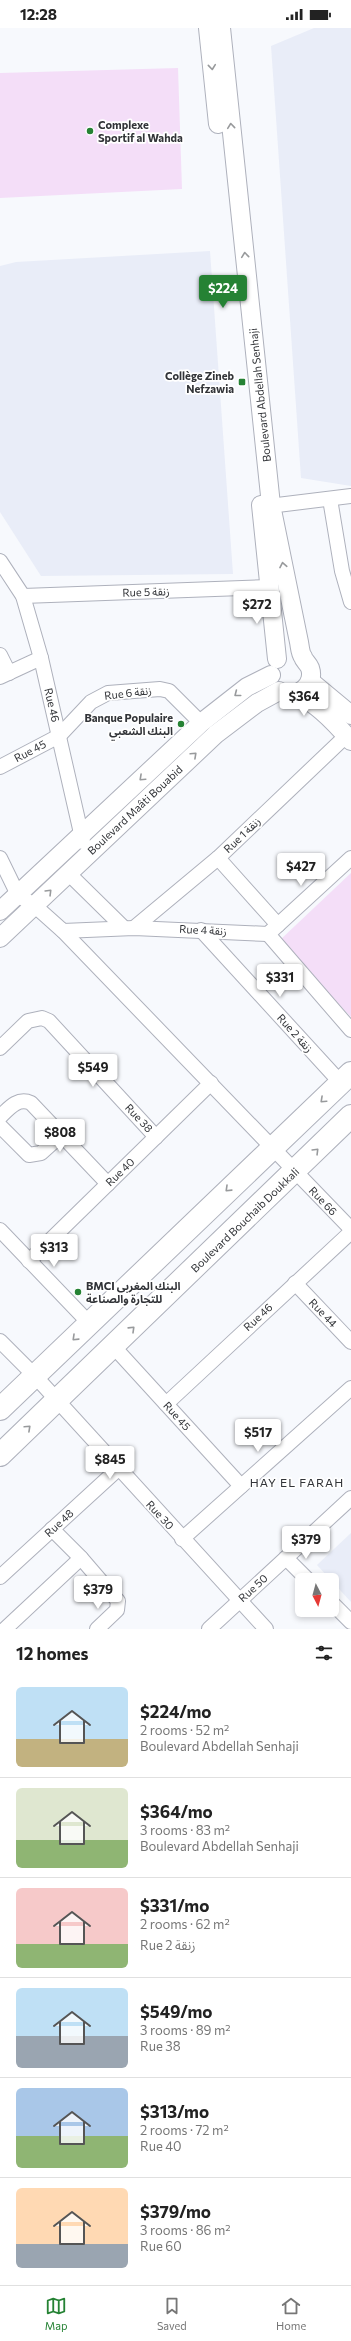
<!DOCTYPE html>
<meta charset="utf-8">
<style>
body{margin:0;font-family:Commissioner,"Noto Sans Arabic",sans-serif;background:#f2f2f2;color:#222;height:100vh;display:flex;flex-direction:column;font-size:15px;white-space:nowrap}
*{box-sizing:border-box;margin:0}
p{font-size:13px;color:#767676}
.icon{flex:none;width:22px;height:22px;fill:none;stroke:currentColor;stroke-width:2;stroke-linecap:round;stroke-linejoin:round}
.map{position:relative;height:1601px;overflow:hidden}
.side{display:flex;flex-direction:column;background:#fff;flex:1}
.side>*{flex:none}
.needle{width:26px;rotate:174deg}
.controls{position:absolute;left:295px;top:1545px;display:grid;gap:8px}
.controls a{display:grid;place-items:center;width:44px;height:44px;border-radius:6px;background:#fff;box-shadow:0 2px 6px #0003;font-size:20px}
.price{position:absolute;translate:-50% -34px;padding:0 9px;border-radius:4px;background:#fff;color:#222;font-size:13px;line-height:26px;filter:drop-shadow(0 1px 2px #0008)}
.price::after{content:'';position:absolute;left:50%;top:24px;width:12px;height:9px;margin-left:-6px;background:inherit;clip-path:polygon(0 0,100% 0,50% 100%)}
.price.current{background:#258234;color:#fff}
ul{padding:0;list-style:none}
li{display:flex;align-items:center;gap:12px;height:100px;padding:0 16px}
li+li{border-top:1px solid #e0e0e0}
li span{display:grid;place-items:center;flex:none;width:112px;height:80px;border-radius:6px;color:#555}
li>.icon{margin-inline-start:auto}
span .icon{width:48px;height:48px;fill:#fffc;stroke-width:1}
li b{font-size:17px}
h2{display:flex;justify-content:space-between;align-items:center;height:48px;padding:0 16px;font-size:17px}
.status{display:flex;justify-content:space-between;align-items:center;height:28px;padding:0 20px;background:#fff;direction:ltr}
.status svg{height:11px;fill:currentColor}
.menu{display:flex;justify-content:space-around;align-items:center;height:56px;border-top:1px solid #e0e0e0;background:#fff;font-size:11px;color:#767676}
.menu a{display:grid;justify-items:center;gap:2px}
.menu .current{color:#258234}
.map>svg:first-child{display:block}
.built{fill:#e9edf8}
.green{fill:#f4def8}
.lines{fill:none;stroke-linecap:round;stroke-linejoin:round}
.minor-casing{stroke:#aeb1bc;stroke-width:16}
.tertiary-casing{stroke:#aeb1bc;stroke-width:20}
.primary-casing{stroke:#aeb1bc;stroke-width:24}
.minor{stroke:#fff;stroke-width:14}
.tertiary{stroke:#fff;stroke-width:18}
.primary{stroke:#fff;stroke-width:22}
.oneway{stroke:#989a9c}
.poi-dot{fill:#258234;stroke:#fff;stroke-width:1.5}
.labels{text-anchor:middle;stroke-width:3.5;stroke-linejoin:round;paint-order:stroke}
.poi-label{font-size:11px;font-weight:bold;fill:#323438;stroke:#fff;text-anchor:start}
.street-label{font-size:11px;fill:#323438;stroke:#fff}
.neighbourhood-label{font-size:12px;letter-spacing:1px;fill:#323438;stroke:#fff}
</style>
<div class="status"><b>12:28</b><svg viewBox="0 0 49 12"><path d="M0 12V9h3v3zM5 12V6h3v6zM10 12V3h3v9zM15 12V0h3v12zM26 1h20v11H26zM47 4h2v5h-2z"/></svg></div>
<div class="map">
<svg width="351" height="1601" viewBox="0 0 351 1601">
<rect width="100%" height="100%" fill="#f7f9fd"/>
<g class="built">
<path d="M314,0h37v458l-50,-8 -30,-432z"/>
<path d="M210,223l23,323 -192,2 -41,-64v-246l16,-4z"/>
<path d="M351,1505v69l-34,-37z"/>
</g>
<g class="green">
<path d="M178,40l4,121 -182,9v-125z"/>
<path d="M351,845v144l-72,-76z"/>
</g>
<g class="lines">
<defs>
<g id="minor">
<path d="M330,471l12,72 9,31"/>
<path d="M261,479l90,-11"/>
<path d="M0,533l23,35 18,62 42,184"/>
<path d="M23,568l246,-9"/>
<path d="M0,627l9,18"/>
<path d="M0,649l41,-19"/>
<path d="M0,739l59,-31 32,-34 17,-9 52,-4 9,2 32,32"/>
<path d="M0,830l18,37 17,11 28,25 71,-3 134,6 83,-76"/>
<path d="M218,830l60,67"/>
<path d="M68,845l56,55"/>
<path d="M134,900l84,-70 128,-122"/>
<path d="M201,902l140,153"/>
<path d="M63,903l288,298"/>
<path d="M268,906l83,96"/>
<path d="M0,1020l28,-27 14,-3 7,3 107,116"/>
<path d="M0,1089c9,-9 18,-20 31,-14l77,81"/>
<path d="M0,1098l29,29 12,-2 20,-18"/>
<path d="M0,1202l90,94"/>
<path d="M29,1233l182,-178"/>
<path d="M295,1255l56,59"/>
<path d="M0,1313l35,35 231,253"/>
<path d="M114,1319l127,139"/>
<path d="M166,1376l185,-172"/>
<path d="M52,1501l29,29 37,43 -1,9 -20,19"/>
<path d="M182,1511l169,-151"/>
<path d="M286,1530l22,22"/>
<path d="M0,1549l118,-108"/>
<path d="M332,1575l19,19"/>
<path d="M5,1601l76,-71"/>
<path d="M209,1601l142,-131"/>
</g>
<g id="tertiary">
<path d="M208,0l10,96"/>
<path d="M221,0l50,477 28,137c1,5 1,11 4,15 1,4 5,6 7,11 4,12 -4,23 -16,26"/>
<path d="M261,477l16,154"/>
<path d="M310,653l41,34"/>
<path d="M287,666c23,0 50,31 64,47"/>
<path d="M0,883l201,-188 46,-36 24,-12"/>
<path d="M0,910l216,-204 41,-31 22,-12"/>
</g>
<g id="primary">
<path d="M0,1381l351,-336"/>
<path d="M0,1427l351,-339"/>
</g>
</defs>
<use href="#minor" class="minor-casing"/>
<use href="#tertiary" class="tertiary-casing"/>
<use href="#primary" class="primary-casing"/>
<use href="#minor" class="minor"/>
<use href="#tertiary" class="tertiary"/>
<use href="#primary" class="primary"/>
</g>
<defs><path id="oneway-chevron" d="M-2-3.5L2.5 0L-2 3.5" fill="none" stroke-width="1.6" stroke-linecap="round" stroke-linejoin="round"/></defs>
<g class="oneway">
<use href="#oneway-chevron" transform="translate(212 39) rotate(84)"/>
<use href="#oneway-chevron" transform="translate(231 98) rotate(-96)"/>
<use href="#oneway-chevron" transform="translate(245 227) rotate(-96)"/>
<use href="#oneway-chevron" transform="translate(283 537) rotate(-101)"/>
<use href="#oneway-chevron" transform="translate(237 666) rotate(142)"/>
<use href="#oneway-chevron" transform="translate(194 727) rotate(-43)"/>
<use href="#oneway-chevron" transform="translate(142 750) rotate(137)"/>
<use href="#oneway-chevron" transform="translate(49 864) rotate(-45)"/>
<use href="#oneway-chevron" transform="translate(323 1072) rotate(137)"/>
<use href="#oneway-chevron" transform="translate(316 1123) rotate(-45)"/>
<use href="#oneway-chevron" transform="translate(228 1161) rotate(136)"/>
<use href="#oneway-chevron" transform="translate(132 1301) rotate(-44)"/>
<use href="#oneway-chevron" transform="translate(75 1310) rotate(136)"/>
<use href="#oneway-chevron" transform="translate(28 1400) rotate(-43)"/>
</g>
<g class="poi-dot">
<circle cx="90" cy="103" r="4"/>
<rect x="238" y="350" width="8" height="8" rx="2"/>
<circle cx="181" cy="696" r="4"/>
<circle cx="78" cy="1264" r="4"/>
</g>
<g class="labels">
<g class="poi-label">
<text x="98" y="101">Complexe<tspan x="98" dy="13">Sportif al Wahda</tspan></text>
<text x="234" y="352" text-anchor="end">Collège Zineb<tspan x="234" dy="13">Nefzawia</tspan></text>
<text x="173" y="694" text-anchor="end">Banque Populaire<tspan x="173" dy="13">البنك الشعبي</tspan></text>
<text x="86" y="1262">BMCI البنك المغربي<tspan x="86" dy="13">للتجارة والصناعة</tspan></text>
</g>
<g class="street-label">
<text transform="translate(260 367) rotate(-96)" y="4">Boulevard Abdellah Senhaji</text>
<text transform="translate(146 564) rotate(-2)" y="4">Rue 5 زنقة</text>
<text transform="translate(128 665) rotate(-7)" y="4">Rue 6 زنقة</text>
<text transform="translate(52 677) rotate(77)" y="4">Rue 46</text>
<text transform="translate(30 723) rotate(-28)" y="4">Rue 45</text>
<text transform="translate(135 782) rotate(-43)" y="4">Boulevard Maâti Bouabid</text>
<text transform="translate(242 807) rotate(-44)" y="4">Rue 1 زنقة</text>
<text transform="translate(203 902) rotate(3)" y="4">Rue 4 زنقة</text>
<text transform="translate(295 1005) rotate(48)" y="4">Rue 2 زنقة</text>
<text transform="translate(139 1090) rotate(47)" y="4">Rue 38</text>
<text transform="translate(120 1144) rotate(-44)" y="4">Rue 40</text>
<text transform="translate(323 1173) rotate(46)" y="4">Rue 66</text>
<text transform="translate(245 1192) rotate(-44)" y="4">Boulevard Bouchaib Doukkali</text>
<text transform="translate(323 1285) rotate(46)" y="4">Rue 44</text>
<text transform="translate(258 1289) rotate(-43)" y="4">Rue 46</text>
<text transform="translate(177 1388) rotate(48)" y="4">Rue 45</text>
<text transform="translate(160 1487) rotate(47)" y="4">Rue 30</text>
<text transform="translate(59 1495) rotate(-43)" y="4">Rue 48</text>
<text transform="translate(253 1560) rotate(-42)" y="4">Rue 50</text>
</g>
<g class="neighbourhood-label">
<text x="297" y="1459">HAY EL FARAH</text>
</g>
</g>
</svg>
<div class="controls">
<a><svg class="needle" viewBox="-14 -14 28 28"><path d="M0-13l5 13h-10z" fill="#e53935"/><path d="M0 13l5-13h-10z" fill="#767676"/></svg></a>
</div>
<b class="price current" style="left:223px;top:281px">$224</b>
<b class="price" style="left:257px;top:597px">$272</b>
<b class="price" style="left:304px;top:689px">$364</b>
<b class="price" style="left:301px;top:859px">$427</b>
<b class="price" style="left:280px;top:970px">$331</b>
<b class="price" style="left:93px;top:1060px">$549</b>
<b class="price" style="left:60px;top:1125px">$808</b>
<b class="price" style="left:54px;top:1240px">$313</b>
<b class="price" style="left:258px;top:1425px">$517</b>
<b class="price" style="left:110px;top:1452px">$845</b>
<b class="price" style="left:306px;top:1532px">$379</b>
<b class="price" style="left:98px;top:1582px">$379</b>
</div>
<section class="side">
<h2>12 homes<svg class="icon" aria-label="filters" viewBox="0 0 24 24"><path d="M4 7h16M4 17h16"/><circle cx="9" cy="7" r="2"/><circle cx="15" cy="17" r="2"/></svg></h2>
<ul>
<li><span style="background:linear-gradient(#bfe0f5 65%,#c2b280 0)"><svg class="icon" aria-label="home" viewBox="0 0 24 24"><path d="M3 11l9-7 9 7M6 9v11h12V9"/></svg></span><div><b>$224/mo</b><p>2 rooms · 52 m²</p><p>Boulevard Abdellah Senhaji</p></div></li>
<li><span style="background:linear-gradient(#dfe7d0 65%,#8fb573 0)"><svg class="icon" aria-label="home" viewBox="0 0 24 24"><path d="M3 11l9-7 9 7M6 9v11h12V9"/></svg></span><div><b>$364/mo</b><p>3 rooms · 83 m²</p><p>Boulevard Abdellah Senhaji</p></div></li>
<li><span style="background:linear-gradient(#f6c9c9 70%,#8fb573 0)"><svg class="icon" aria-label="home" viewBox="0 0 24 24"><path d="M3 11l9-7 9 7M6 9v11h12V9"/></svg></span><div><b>$331/mo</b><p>2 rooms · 62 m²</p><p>Rue 2 زنقة</p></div></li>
<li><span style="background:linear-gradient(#bfe0f5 60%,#9aa5b1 0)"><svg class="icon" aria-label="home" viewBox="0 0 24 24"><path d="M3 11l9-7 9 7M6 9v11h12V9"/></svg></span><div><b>$549/mo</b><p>3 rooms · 89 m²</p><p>Rue 38</p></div></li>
<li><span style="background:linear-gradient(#a9c7e8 60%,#8fb573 0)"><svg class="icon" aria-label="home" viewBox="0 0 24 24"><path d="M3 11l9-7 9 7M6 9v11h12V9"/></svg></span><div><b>$313/mo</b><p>2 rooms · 72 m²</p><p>Rue 40</p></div></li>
<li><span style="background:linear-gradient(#ffd9b3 70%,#9aa5b1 0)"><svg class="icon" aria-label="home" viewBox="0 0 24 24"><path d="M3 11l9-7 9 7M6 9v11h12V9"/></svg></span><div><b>$379/mo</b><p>3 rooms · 86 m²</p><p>Rue 60</p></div></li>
</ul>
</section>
<nav class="menu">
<a class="current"><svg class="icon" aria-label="map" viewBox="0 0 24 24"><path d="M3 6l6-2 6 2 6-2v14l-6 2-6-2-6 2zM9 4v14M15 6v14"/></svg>Map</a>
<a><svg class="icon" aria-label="saved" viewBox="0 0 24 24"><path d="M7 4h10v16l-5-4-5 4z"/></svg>Saved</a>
<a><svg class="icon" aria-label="home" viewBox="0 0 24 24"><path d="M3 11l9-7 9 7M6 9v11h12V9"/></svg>Home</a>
</nav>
